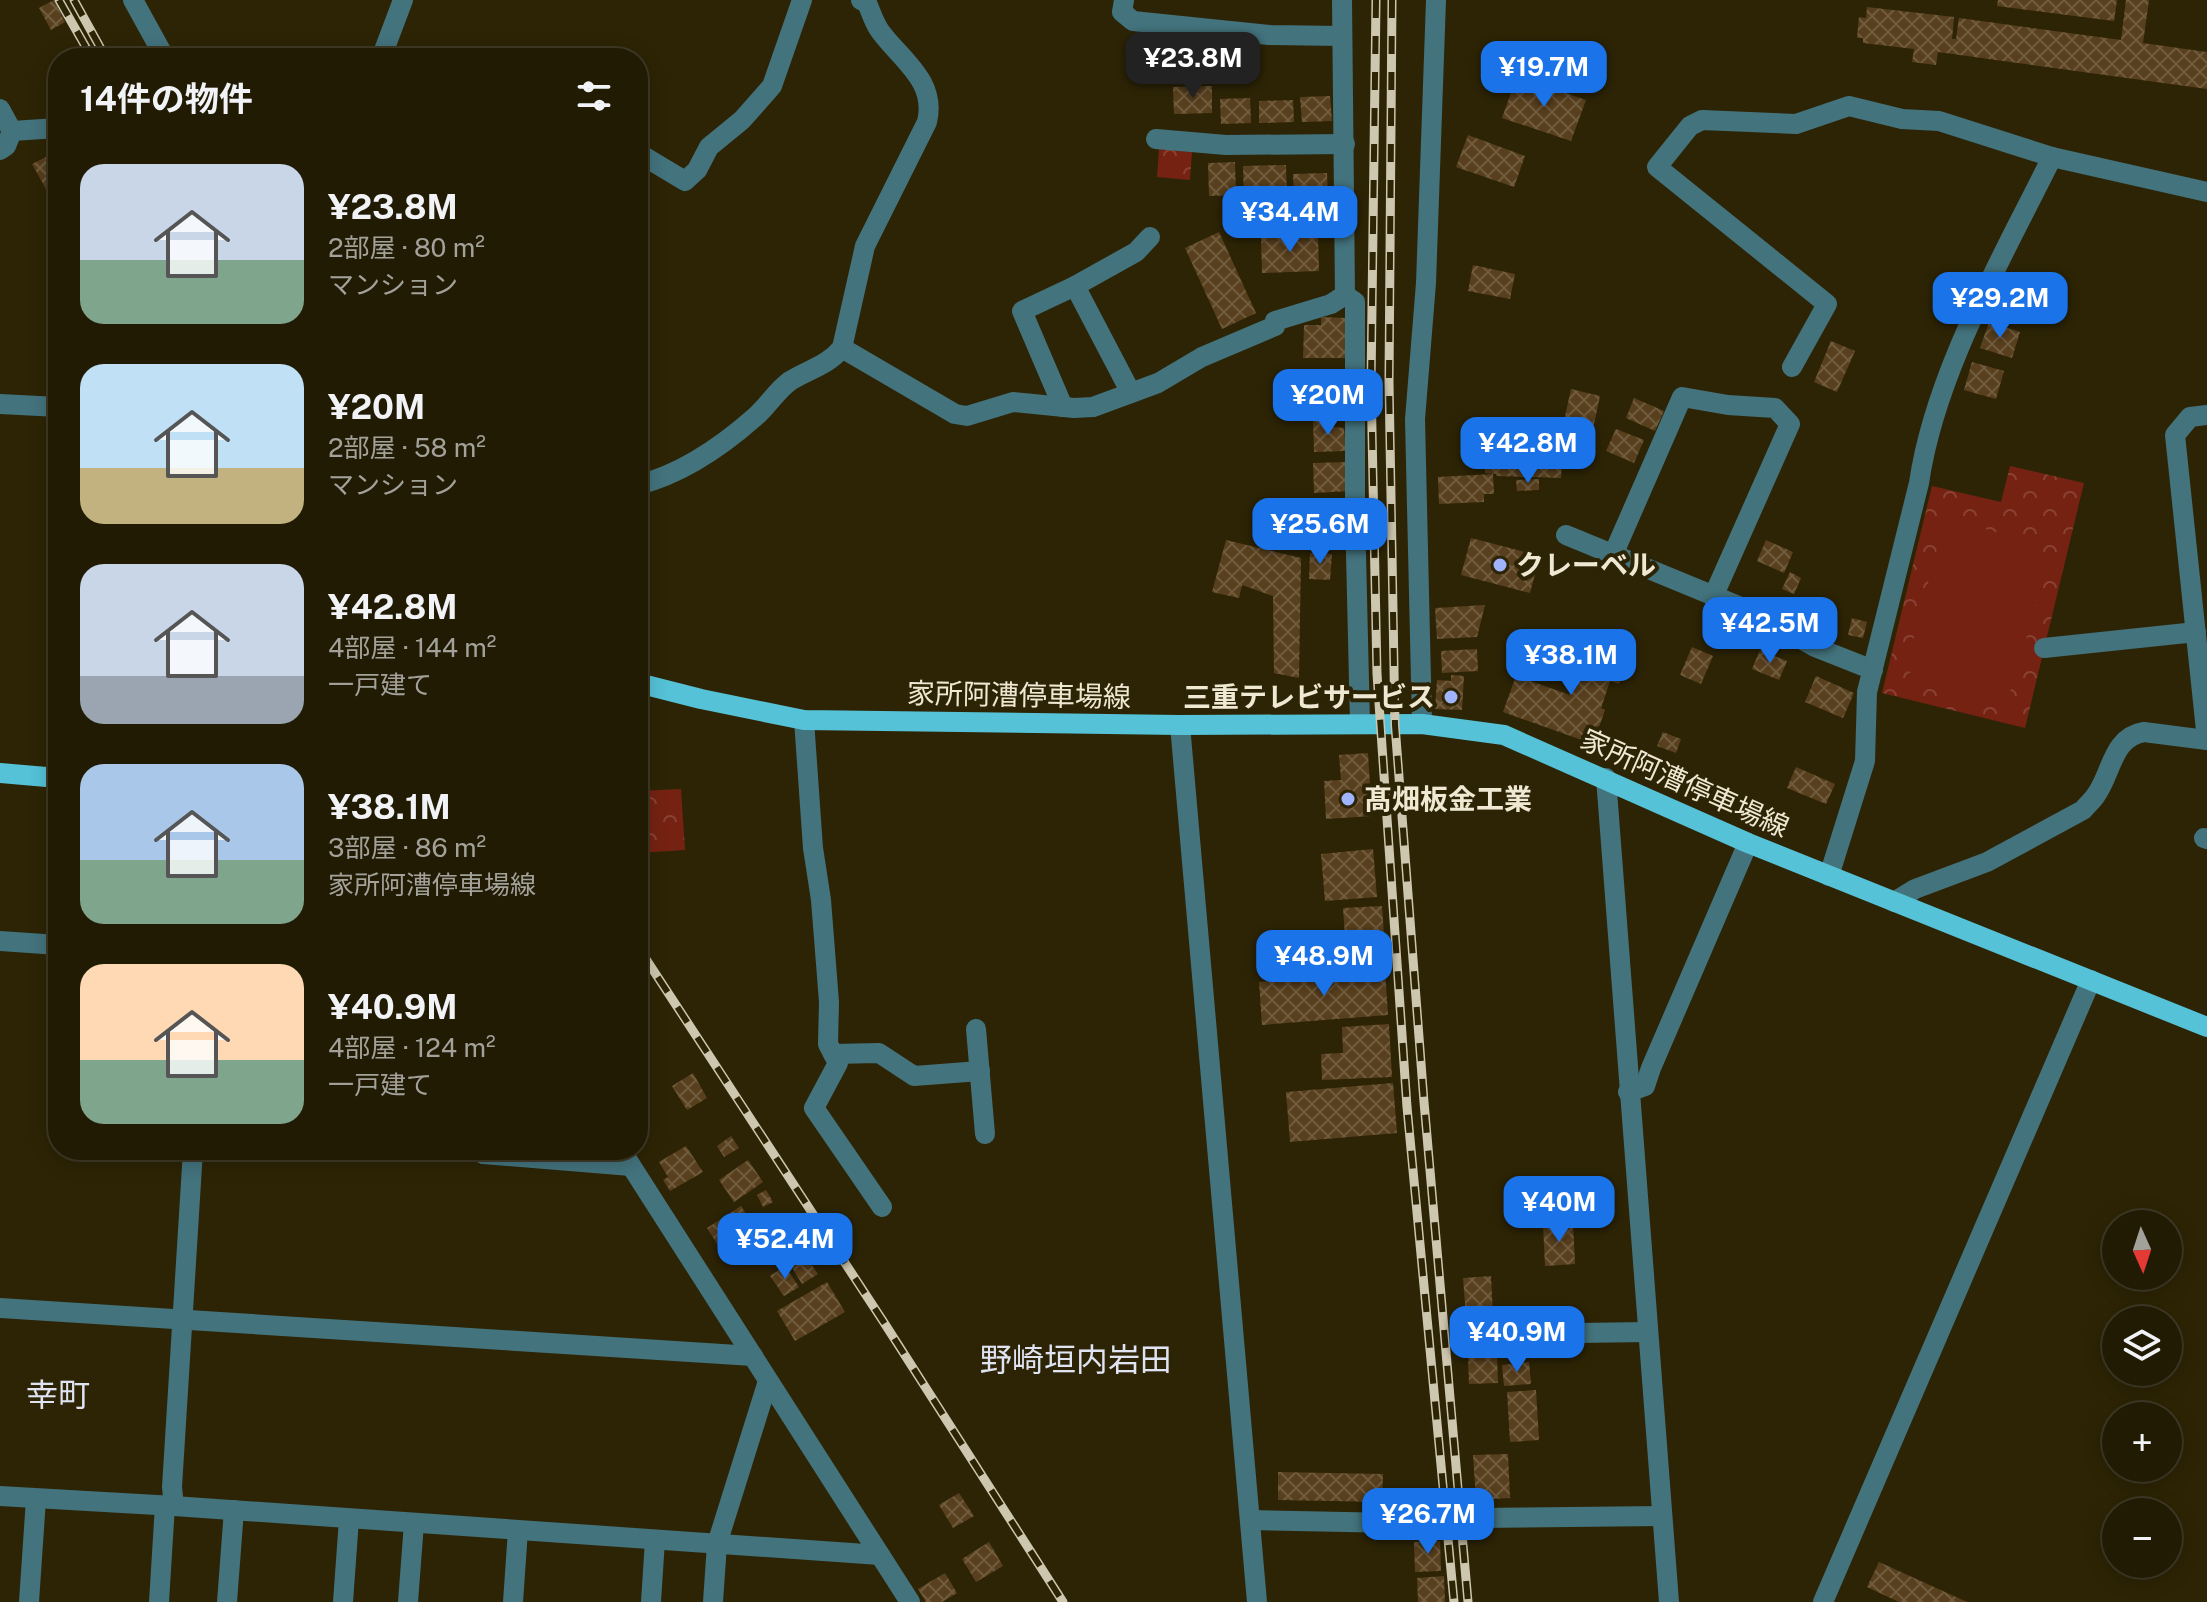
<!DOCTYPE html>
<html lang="ja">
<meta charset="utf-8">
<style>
body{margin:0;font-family:"Public Sans","Noto Sans JP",sans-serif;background:#2e2813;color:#f1f3f6;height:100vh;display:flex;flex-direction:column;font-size:30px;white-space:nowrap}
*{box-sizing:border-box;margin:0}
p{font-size:26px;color:#a2a19a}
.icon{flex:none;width:44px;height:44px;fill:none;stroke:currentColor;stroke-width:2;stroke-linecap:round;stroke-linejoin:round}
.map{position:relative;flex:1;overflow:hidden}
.drawer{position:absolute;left:48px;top:48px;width:600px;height:1112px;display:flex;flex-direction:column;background:#221b04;border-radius:32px;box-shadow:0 4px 20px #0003,0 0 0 2px #3f3926}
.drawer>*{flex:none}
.needle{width:52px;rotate:177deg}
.tools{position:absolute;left:2102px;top:1210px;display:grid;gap:16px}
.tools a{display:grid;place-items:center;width:80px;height:80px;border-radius:50%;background:#221b04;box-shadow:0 4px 20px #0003,0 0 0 2px #3f3926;font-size:40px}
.price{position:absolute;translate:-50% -68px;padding:0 18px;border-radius:16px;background:#1a73e8;color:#fff;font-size:26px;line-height:52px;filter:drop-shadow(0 2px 4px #0008)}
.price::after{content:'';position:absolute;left:50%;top:48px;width:24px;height:18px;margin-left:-12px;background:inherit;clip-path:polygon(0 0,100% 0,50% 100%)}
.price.current{background:#222;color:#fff}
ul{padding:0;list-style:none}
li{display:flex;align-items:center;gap:24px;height:200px;padding:0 32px}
li span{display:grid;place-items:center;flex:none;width:224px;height:160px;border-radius:24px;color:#555}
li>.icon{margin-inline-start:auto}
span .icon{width:96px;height:96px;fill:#fffc;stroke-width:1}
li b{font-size:34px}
h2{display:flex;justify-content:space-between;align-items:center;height:96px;padding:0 32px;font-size:34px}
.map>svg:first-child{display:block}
.park{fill:url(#park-crowns)}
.pitch{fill:#752212}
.building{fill:url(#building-cross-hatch)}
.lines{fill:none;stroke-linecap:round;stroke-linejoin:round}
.minor{stroke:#43737d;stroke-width:20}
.major{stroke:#55c2d7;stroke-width:20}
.rail-casing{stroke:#cec7af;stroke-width:9}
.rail{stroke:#2d2405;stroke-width:6;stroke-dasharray:18;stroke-linecap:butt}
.poi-dot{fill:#a0b3fd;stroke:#2d2405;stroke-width:3}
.labels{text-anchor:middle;stroke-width:8;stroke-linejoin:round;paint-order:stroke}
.poi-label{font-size:28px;font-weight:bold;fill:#efe8d2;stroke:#2d2405;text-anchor:start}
.street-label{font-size:28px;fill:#efe8d2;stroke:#2d2405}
.quarter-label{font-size:32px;fill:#dfe3f2;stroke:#2d2405}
</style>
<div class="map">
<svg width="2207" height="1602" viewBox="0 0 2207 1602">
<defs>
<pattern id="park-crowns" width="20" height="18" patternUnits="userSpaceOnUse" patternTransform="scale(2)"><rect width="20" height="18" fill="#752212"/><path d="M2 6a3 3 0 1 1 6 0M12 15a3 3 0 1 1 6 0" fill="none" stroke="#894234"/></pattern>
<pattern id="building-cross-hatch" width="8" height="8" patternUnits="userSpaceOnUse" patternTransform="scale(2)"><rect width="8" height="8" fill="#583f1d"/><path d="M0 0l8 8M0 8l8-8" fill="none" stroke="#705b3d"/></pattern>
</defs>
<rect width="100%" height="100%" fill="#2d2405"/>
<g class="park">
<path d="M1159,149l33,3 -2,28 -33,-3z"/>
<path d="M2010,466l74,17 -59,245 -143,-35 50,-207 69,16z"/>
<path d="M681,789l4,61 -47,3v-62z"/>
</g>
<path class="pitch" d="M1944,522c49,7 72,10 103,49l-42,137 -81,-21 -18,-19z"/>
<g class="building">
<path d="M54,0l11,22 -14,8 -12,-22z"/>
<path d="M1998,0h119l-3,21 -117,-15z"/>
<path d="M2126,0h23l-6,43 64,9v37l-269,-37 -2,13 -24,-3 2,-13 -51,-6v-5h-6l2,-21 7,1 1,-11 87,10 -2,22h4l3,-21 162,22z"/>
<path d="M1517,76l69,24 -15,41 -69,-23z"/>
<path d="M1212,86v27l-38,1 -1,-27z"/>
<path d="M1330,96l2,25 -30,1 -2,-25z"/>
<path d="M1250,98l1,25 -30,1 -1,-25z"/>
<path d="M1293,100l1,22 -35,1v-22z"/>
<path d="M1468,135l57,21 -11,31 -58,-20z"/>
<path d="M58,151v43l-7,4 -19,-34z"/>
<path d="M1235,162l1,33 -27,1 -1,-33z"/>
<path d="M1286,165l1,35 -43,1 -1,-35z"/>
<path d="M1327,173l1,25h-34l-1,-24z"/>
<path d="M1219,232l37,81 -34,16 -37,-81z"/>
<path d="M1318,236l1,35 -57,2 -1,-36z"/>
<path d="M1473,265l42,9 -5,25 -42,-8z"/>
<path d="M2007,285l27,9 -8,27 -28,-9z"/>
<path d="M1321,317l25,1v40h-43l1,-33h17z"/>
<path d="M1989,322l31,10 -8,26 -32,-10z"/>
<path d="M1831,341l24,10 -18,41 -23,-10z"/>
<path d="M1972,362l32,9 -8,28 -32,-9z"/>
<path d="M1332,380v10h16l1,16 -37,1v-26z"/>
<path d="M1571,389l29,7 -9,42 -29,-8z"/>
<path d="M1634,398l30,13 -9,20 -29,-13z"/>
<path d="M1313,419h20v8l11,1 2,23 -32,1z"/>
<path d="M1616,429l28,11 -10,23 -28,-12z"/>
<path d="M1497,439l67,2v6h10v16h-12l-1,15 -65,-2v-2l-11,-1v-16h12z"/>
<path d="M1348,462l1,29 -35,2 -1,-30z"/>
<path d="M1493,474l1,20h-10v8l-45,2 -1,-27z"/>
<path d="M1539,479v11l-22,1 -1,-11z"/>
<path d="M1311,516h33l-1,11 9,2v20l-41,-1z"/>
<path d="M1471,538l69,18 -10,37 -69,-18z"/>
<path d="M1226,540l75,18 -2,120 -25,-5 -1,-77 -31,-11 -3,13 -27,-6z"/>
<path d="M1766,540l27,12 -9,21 -27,-12z"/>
<path d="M1310,553l22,1 -2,26 -21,-1z"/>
<path d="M1790,572l11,6 -7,16 -12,-5z"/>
<path d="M1485,605l-8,32 -40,2 -2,-31z"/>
<path d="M1852,618l15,4 -4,16 -15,-3z"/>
<path d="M1587,646l21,7 2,-7 20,7 -11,31 -9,-3 -9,27 4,2 -12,34 -90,-32 13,-36 54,19z"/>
<path d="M1692,647l21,9 -12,28 -21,-9z"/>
<path d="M1477,649l1,22 -36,2 -1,-22z"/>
<path d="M1760,650l27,11 -8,19 -27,-11z"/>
<path d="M1451,675l13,1 -2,34 -27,-1 2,-29 14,1z"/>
<path d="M1816,676l38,17 -11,25 -38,-16z"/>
<path d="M1663,732l18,7 -5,14 -19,-7z"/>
<path d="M1368,753l4,63 -46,3 -2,-38 17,-1 -2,-25z"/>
<path d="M1796,767l39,17 -9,20 -39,-16z"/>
<path d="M1373,849l4,48 -52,4 -4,-47z"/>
<path d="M1382,906l4,56 -39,3 -4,-57z"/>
<path d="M1385,971l3,44 -126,10 -3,-43z"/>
<path d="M1389,1024l3,53 -70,3 -1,-26 22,-1 -1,-26z"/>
<path d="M693,1073l14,25 -20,12 -15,-24z"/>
<path d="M1393,1083l4,50 -107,9 -4,-50z"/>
<path d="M731,1136l8,12 -15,9 -7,-11z"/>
<path d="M686,1146l17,26 -33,19 -7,-11 5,-3 -9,-15z"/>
<path d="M748,1160l15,22 -29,20 -15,-22z"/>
<path d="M766,1190l7,12 -10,5 -6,-12z"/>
<path d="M741,1206l16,25 -34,22 -16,-25z"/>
<path d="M782,1219l13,21 -15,10 -14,-20z"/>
<path d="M1573,1223l2,41 -30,2 -2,-42z"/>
<path d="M763,1233l13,20 -16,10 -13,-20z"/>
<path d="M805,1255l13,19 -16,10 -12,-20z"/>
<path d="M785,1266l14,21 -15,9 -14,-20z"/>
<path d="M1491,1276l2,39 -27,2 -3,-39z"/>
<path d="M827,1282l18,30 -50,29 -18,-30z"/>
<path d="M1497,1355l1,28 -29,1 -1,-28z"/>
<path d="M1529,1362l2,22 -27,2 -2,-21z"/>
<path d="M1536,1390l3,50 -29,2 -3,-50z"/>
<path d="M1508,1454l2,44 -34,2 -3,-45z"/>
<path d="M1278,1472l105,2 -1,28 -104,-2z"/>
<path d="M959,1493l15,23 -21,12 -14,-23z"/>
<path d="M1440,1541l1,30 -26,1 -1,-30z"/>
<path d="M989,1542l14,24 -27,16 -14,-23z"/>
<path d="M1879,1562l88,40h-68l-32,-15z"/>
<path d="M945,1573l12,20 -15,9h-16l-8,-13z"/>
<path d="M1444,1576l1,26h-27l-1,-24z"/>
</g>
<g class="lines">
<g class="minor">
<path d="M133,0l32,58"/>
<path d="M1124,0l-2,12 11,9 136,14 73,1"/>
<path d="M386,58l-3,-5 20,-53"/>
<path d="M0,109l12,22 -6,15 -6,4"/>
<path d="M12,131l46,-3"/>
<path d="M1156,139l70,6 119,-1"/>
<path d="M638,171l7,-14 40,24 12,-11 12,-23 33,-27 30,-34 30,-86"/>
<path d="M1075,286l61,-34 14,-15"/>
<path d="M1345,295l10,7v209l5,213"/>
<path d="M842,348l113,66 12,2 46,-14 61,6 19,-1 65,-24 44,-26 73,-31v-5l56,-17 14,-9 -3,-295"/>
<path d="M1792,367l35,-63 -170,-137 33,-41 12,-6 94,4 53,-18 53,13 37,2 113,36 155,35"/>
<path d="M0,404l58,3"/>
<path d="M1063,407l-41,-96 53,-25 56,107"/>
<path d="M638,485c44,-11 83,-38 117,-68 13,-11 21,-26 35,-36 19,-12 37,-15 52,-33l23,-102 62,-124c10,-41 -26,-62 -47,-91 -6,-8 -9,-19 -13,-28l-6,-3"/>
<path d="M1566,535l192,79 57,33 58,23"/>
<path d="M1613,555l69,-158 46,8 47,3 15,16 -77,173"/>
<path d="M2044,648l152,-16"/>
<path d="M804,720l9,128 8,52 8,102 -1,42 10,19 -24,45 68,99"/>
<path d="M1422,724l-7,-305 11,-136 10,-283"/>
<path d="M1180,725l77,877"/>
<path d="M2207,740l-32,-305 15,-18 17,-2"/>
<path d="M1606,778l63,824"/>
<path d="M2204,838l3,1"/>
<path d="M1829,876l36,-115 2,-69 52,-209c16,-111 84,-226 133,-326"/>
<path d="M1894,902l21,-13 72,-27 96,-52c4,-5 10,-10 13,-15 16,-22 16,-58 48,-63l63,8"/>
<path d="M0,941l58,4"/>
<path d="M976,1029l9,105"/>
<path d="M833,1054l46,-1 35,23 66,-5"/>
<path d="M1628,1092l17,-6 6,-18 97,-225"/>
<path d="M484,1150l-1,4 148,12"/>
<path d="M621,1150l289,452"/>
<path d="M0,1308l753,48"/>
<path d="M1498,1334l150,-2"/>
<path d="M0,1496l174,10 706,49"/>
<path d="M174,1506l-2,-19 21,-337"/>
<path d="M1250,1520l196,4 25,-2 5,-4 186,-2"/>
<path d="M29,1602l7,-103"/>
<path d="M159,1602l6,-97"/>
<path d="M227,1602l7,-92"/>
<path d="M343,1602l6,-83"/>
<path d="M408,1602l6,-79"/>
<path d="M513,1602l5,-72"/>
<path d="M651,1602l4,-62"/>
<path d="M713,1602l4,-58 51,-163"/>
<path d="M1823,1602l268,-622"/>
</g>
<g class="major">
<path d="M638,683l63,16 103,21 376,5 242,-1 82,11 244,108 459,184"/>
<path d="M0,773l58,5"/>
</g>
<defs>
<g id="rail">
<path d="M59,0l33,58"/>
<path d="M74,0l32,58"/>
<path d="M1376,0l-5,383 6,291 30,433 47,495"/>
<path d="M1392,0l-3,382 6,343 29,377 44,500"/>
<path d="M638,947l245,374 180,281"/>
</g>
</defs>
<use href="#rail" class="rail-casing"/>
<use href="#rail" class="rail"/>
</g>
<g class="poi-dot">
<circle cx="1500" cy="565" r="8"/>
<circle cx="1451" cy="697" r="8"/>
<circle cx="1348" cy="799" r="8"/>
</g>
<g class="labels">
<g class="poi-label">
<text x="1516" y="575">クレーベル</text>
<text x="1435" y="707" text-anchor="end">三重テレビサービス</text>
<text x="1364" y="809">髙畑板金工業</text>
</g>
<g class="street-label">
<text transform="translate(1019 695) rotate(1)" y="10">家所阿漕停車場線</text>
<text transform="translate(1685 783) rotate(24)" y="10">家所阿漕停車場線</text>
</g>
<g class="quarter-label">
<text x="1076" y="1371">野崎垣内岩田</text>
<text x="58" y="1406">幸町</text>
</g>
</g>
</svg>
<div class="tools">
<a><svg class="needle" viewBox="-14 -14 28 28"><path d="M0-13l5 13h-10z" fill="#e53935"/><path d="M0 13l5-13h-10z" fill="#a2a19a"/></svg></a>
<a><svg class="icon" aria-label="layers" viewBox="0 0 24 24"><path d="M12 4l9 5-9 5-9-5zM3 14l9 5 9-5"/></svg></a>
<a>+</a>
<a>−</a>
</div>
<b class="price current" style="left:1193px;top:100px">¥23.8M</b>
<b class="price" style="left:1544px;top:109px">¥19.7M</b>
<b class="price" style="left:1290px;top:254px">¥34.4M</b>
<b class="price" style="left:2000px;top:340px">¥29.2M</b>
<b class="price" style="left:1328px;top:437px">¥20M</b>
<b class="price" style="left:1528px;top:485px">¥42.8M</b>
<b class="price" style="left:1320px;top:566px">¥25.6M</b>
<b class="price" style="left:1770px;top:665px">¥42.5M</b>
<b class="price" style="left:1571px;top:697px">¥38.1M</b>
<b class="price" style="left:1324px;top:998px">¥48.9M</b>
<b class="price" style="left:1559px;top:1244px">¥40M</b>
<b class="price" style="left:785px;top:1281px">¥52.4M</b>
<b class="price" style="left:1517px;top:1374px">¥40.9M</b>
<b class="price" style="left:1428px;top:1556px">¥26.7M</b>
<section class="drawer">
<h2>14件の物件<svg class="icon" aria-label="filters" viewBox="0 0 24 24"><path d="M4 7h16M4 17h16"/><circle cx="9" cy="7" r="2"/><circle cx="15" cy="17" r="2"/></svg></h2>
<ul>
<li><span style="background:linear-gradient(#c9d6e8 60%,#7fa58c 0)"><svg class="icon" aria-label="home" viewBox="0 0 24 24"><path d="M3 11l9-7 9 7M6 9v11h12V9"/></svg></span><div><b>¥23.8M</b><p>2部屋 · 80 m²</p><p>マンション</p></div></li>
<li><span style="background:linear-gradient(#bfe0f5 65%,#c2b280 0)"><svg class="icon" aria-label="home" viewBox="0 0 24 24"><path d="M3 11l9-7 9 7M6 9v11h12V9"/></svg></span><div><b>¥20M</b><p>2部屋 · 58 m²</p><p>マンション</p></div></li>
<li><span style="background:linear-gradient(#c9d6e8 70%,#9aa5b1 0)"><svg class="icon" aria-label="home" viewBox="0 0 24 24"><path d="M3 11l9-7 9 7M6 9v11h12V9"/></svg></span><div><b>¥42.8M</b><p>4部屋 · 144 m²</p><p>一戸建て</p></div></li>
<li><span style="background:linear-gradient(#a9c7e8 60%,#7fa58c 0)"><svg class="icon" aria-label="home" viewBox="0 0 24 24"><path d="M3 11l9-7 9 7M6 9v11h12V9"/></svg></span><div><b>¥38.1M</b><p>3部屋 · 86 m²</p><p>家所阿漕停車場線</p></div></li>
<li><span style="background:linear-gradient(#ffd9b3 60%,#7fa58c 0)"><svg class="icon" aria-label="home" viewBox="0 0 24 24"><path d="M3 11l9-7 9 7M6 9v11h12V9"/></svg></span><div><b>¥40.9M</b><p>4部屋 · 124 m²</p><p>一戸建て</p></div></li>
</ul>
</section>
</div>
